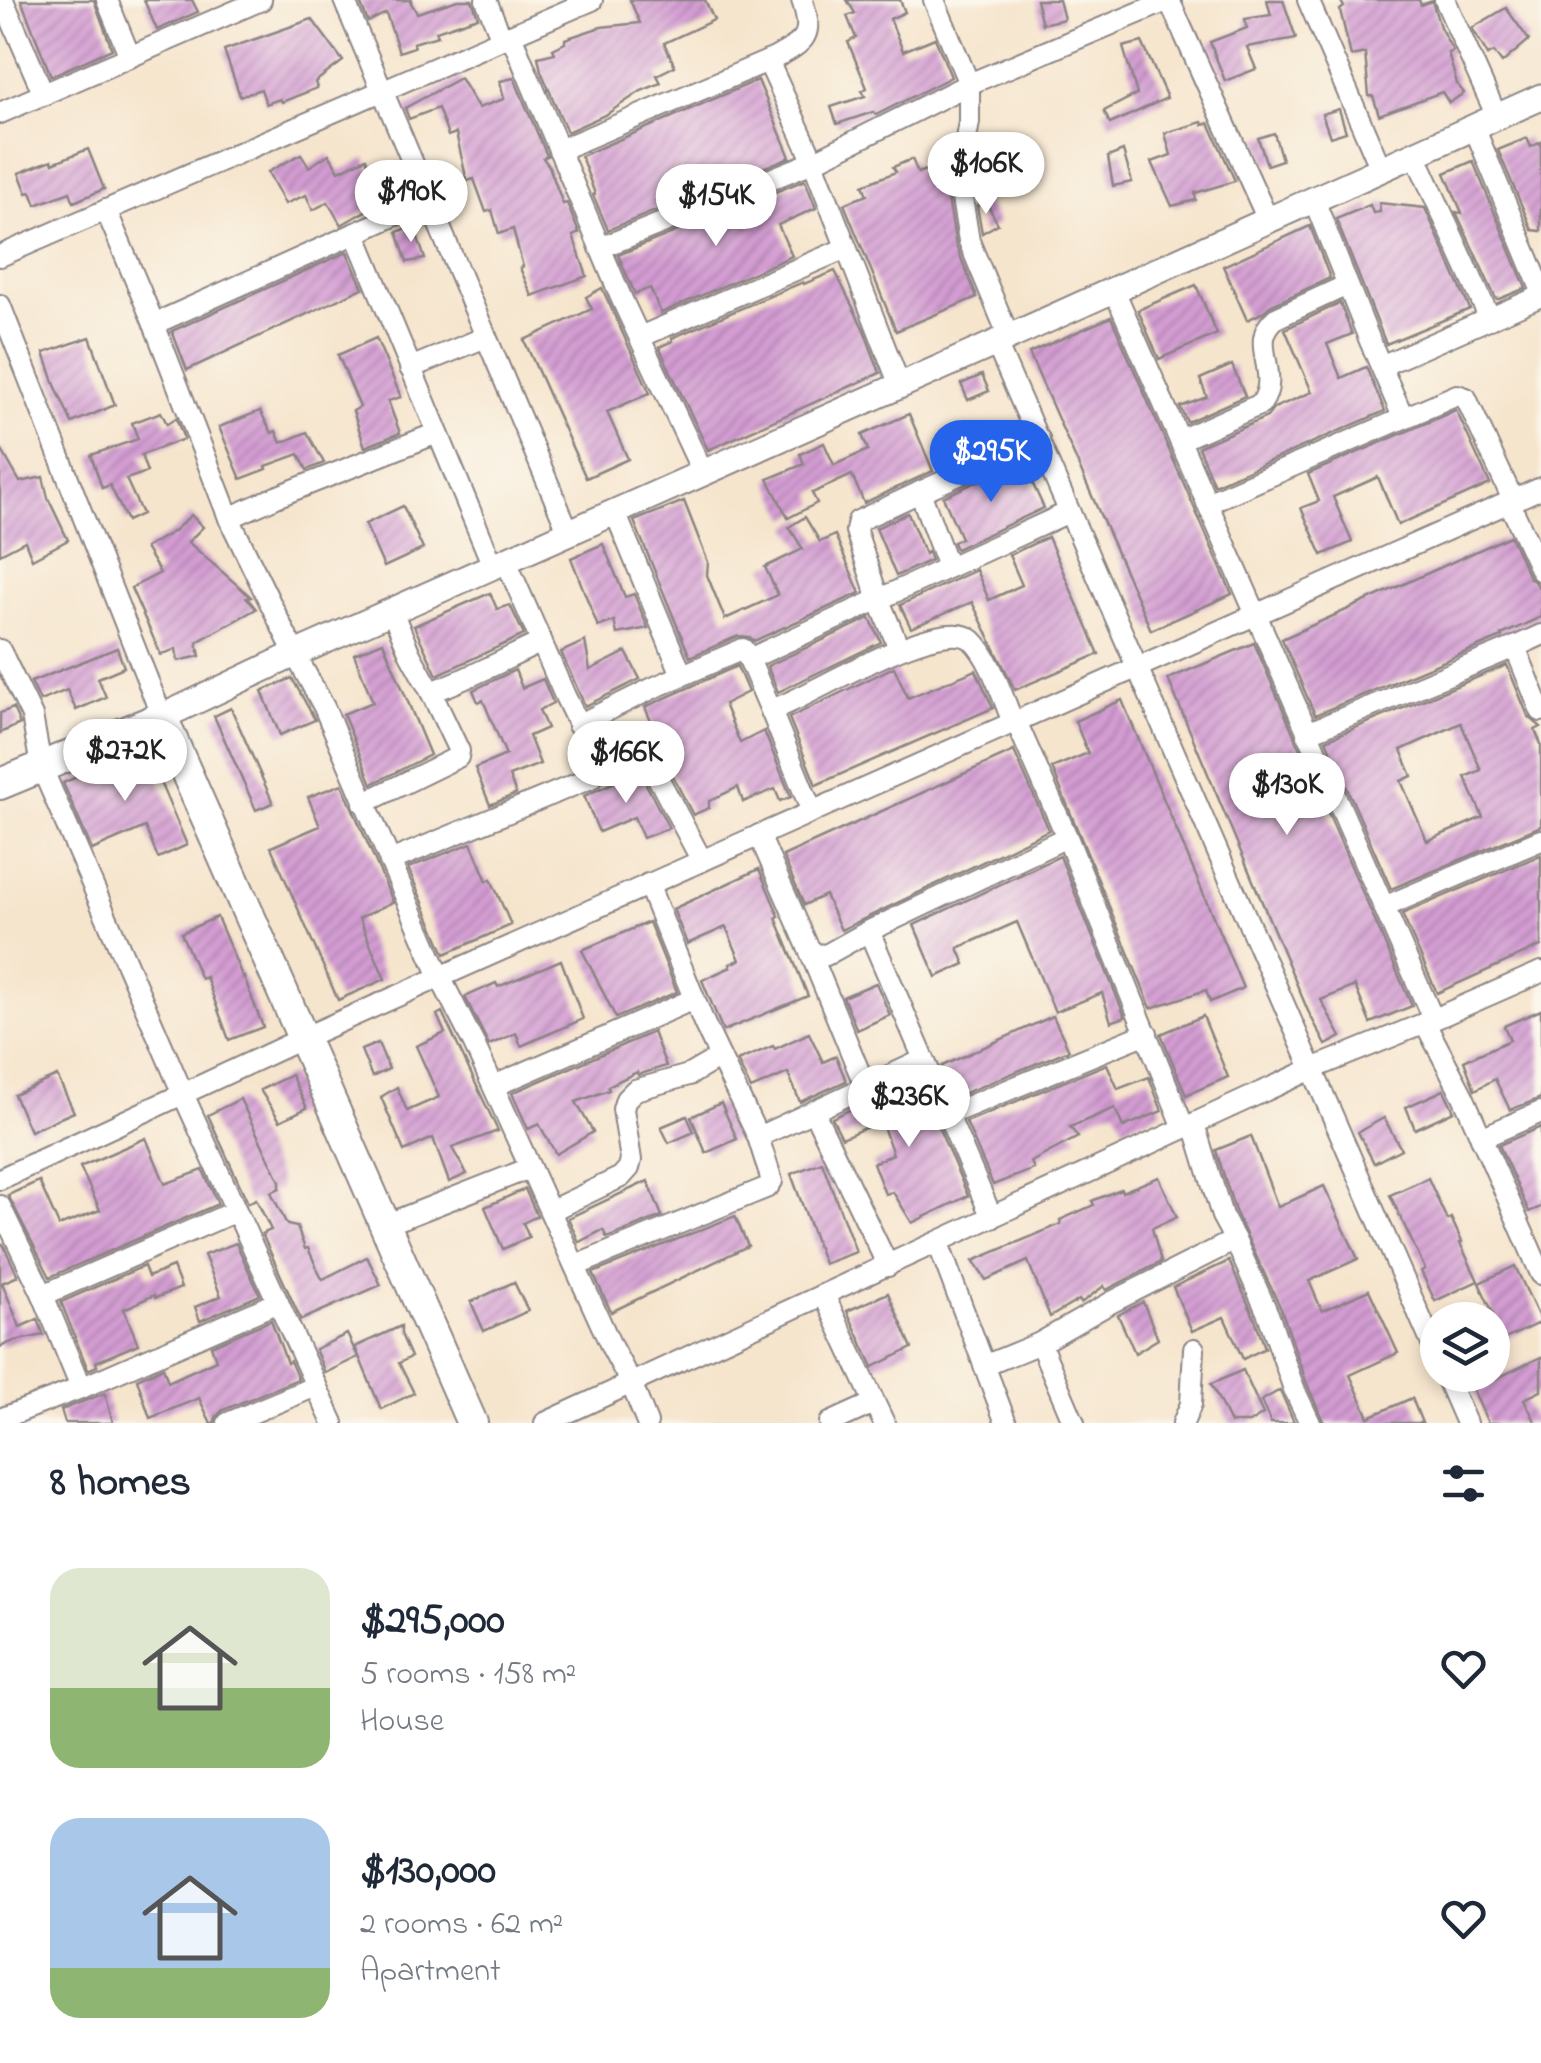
<!DOCTYPE html>
<meta charset="utf-8">
<style>
body{margin:0;font-family:"Indie Flower",sans-serif;background:#f2f2f3;color:#1f2937;height:100vh;display:flex;flex-direction:column;font-size:38px;white-space:nowrap}
*{box-sizing:border-box;margin:0}
p{font-size:32px;color:#747a83}
.icon{flex:none;width:55px;height:55px;fill:none;stroke:currentColor;stroke-width:2;stroke-linecap:round;stroke-linejoin:round}
.map{position:relative;height:1423px;overflow:hidden}
.sheet{display:flex;flex-direction:column;background:#fff;flex:1}
.sheet>*{flex:none}
.fabs{position:absolute;left:1420px;top:1302px;display:grid;gap:20px}
.fabs a{display:grid;place-items:center;width:90px;height:90px;border-radius:50%;background:#fff;box-shadow:0 5px 15px #0003;font-size:50px}
.price{position:absolute;translate:-50% -85px;padding:0 22px;border-radius:35px;background:#fff;color:#222;font-size:32px;line-height:65px;filter:drop-shadow(0 2px 5px #0008)}
.price::after{content:'';position:absolute;left:50%;top:60px;width:30px;height:22px;margin-left:-15px;background:inherit;clip-path:polygon(0 0,100% 0,50% 100%)}
.price.selected{background:#2563eb;color:#fff}
ul{padding:0;list-style:none}
li{display:flex;align-items:center;gap:30px;height:250px;padding:0 50px}
li span{display:grid;place-items:center;flex:none;width:280px;height:200px;border-radius:30px;color:#555}
li>.icon{margin-inline-start:auto}
span .icon{width:120px;height:120px;fill:#fffc;stroke-width:1}
li b{font-size:42px}
h2{display:flex;justify-content:space-between;align-items:center;height:120px;padding:0 50px;font-size:42px}
.map>svg:first-child{display:block}
.building{fill:url(#building-hatch);fill-rule:evenodd}
.lines{fill:none;stroke-linecap:round;stroke-linejoin:round}
.minor-casing{stroke:#8c8484;stroke-width:24}
.tertiary-casing{stroke:#8c8484;stroke-width:29}
.secondary-casing{stroke:#8c8484;stroke-width:34}
.minor{stroke:#fff;stroke-width:20}
.tertiary{stroke:#fff;stroke-width:25}
.secondary{stroke:#fff;stroke-width:30}
</style>
<div class="map">
<svg width="1541" height="1423" viewBox="0 0 1541 1423">
<defs>
<pattern id="building-hatch" width="6" height="6" patternUnits="userSpaceOnUse" patternTransform="scale(2.5)"><rect width="6" height="6" fill="#d49dd3"/><path d="M-1 1l2-2M0 6l6-6M5 7l2-2" fill="none" stroke="#ac80ac"/></pattern>
</defs>
<rect width="100%" height="100%" fill="#fbf7ec"/>
<filter id="ink" filterUnits="userSpaceOnUse"><feTurbulence type="fractalNoise" baseFrequency=".01" numOctaves="2"/><feDisplacementMap in="SourceGraphic" scale="20" xChannelSelector="R" yChannelSelector="G"/><feConvolveMatrix kernelMatrix="1 2 1 2 8 2 1 2 1" color-interpolation-filters="sRGB"/></filter>
<filter id="wash" filterUnits="userSpaceOnUse"><feTurbulence type="fractalNoise" baseFrequency=".0048" numOctaves="4" result="noise"/><feDisplacementMap in="SourceGraphic" scale="40" xChannelSelector="R" yChannelSelector="G"/><feGaussianBlur stdDeviation="2.25" result="paint"/><feColorMatrix in="noise" values="0 0 0 0 0 0 0 0 0 0 0 0 0 0 0 0 0 1.4 0 .05"/><feComposite in="paint" operator="in"/></filter>
<g filter="url(#wash)">
<rect width="100%" height="100%" fill="#f6e5cd"/>
<g id="blocks">
<g class="building">
<path d="M21,0h73l18,49 -61,27z"/>
<path d="M144,0h48l6,12 -41,18z"/>
<path d="M359,0h54l-3,1 7,12 41,-13h14l6,17 -42,14 2,5 -25,7 1,4 -15,5 -13,-39 -18,9z"/>
<path d="M630,0h75l9,20 -50,23 11,23 -18,9 4,8 -20,8 -34,23 -40,18 -26,-61 -3,-14 17,-4 -2,-4 12,-6v-4l36,-12 39,-4z"/>
<path d="M847,0h53l5,12 -15,7 13,32 32,-13 16,39 -75,38 -3,-3 -36,12 -6,-17 34,-11 -3,-5 5,-3 -19,-46 8,-4 -9,-22 8,-3z"/>
<path d="M1036,0h23l5,19 -22,5z"/>
<path d="M1267,0h16l13,38 -49,9 9,22 -31,12 -15,-39 37,-14 -2,-9 26,-4z"/>
<path d="M1340,0h79l2,5 11,-4 8,26 13,24 -5,2 9,31 7,9 -15,10 -7,-11 -63,23 -6,-19h-4l-4,-43 -14,3 -11,-46 4,-3z"/>
<path d="M1506,8l23,32 -27,23 -8,-11 -6,3 -16,-27z"/>
<path d="M312,19l31,42 -28,21 2,6 -35,14 -2,-3 -14,5 -5,-15 -21,7 -16,-46z"/>
<path d="M1142,42l25,56 -57,26 -6,-13 33,-17 -14,-47z"/>
<path d="M460,78l18,30 26,-9 -4,-18 14,-3 33,78 -4,2 6,8 14,38 4,-1 12,30 -6,3 14,40 -55,20 -12,-28 3,-1 -10,-38 -14,5 -7,-24 -6,2 -12,-33 -7,2 -11,-48 -8,3 -10,-28 -29,11 -4,-11z"/>
<path d="M758,80l32,77 -182,73 -15,-35 2,-1 -14,-38z"/>
<path d="M1339,109l7,23 -16,5 -8,-23z"/>
<path d="M1202,122l1,3 6,-2 26,58 -40,12 1,7 -24,6 -20,-44 19,-7 -6,-22z"/>
<path d="M1274,133l8,27 -15,5 -9,-27z"/>
<path d="M1527,138l4,9 10,-5v89l-9,-1 -34,-80z"/>
<path d="M88,149l16,40 -30,13 -4,-10 -34,13 -5,-13 -4,1 -8,-20 33,-13 1,3z"/>
<path d="M1123,151l9,31 -19,4 -5,-29z"/>
<path d="M301,154l8,13 20,-13 10,17 27,-13 15,44 -40,23 -13,-23 -15,8 -7,-15 -21,9 -17,-32z"/>
<path d="M912,159l6,14 17,-7 13,32 8,48 21,51 -81,34 -52,-127 23,-9 -4,-10 33,-13 -3,-5z"/>
<path d="M1473,161l53,127 -27,11h-3l-40,-87 6,1 -17,-40z"/>
<path d="M805,180l11,28 -38,17 14,31 -131,57 -11,-25 -15,6 -17,-39z"/>
<path d="M986,202l12,22 -16,9 -5,-27z"/>
<path d="M1379,203l46,5 45,101 -84,35 -50,-125 34,-14 3,8 7,-1z"/>
<path d="M414,226l11,33 -18,3 -10,-30z"/>
<path d="M1310,226l20,52 -60,28 -8,7 -15,7 -24,-54z"/>
<path d="M347,252l16,36 -176,82 -15,-39z"/>
<path d="M835,271l29,59 16,43 -172,77 -49,-103 14,-6 -1,-3 131,-56 1,2z"/>
<path d="M1196,285l21,49 -58,25 -21,-49z"/>
<path d="M602,288l48,105 -43,19 21,47 -42,19 -62,-138 68,-31 -6,-12z"/>
<path d="M1340,303l12,31 -25,10 14,34 25,-11 19,44 -171,74 -16,-38 69,-30 7,-9 38,-16 -27,-63z"/>
<path d="M1111,317l121,277 -81,36 -122,-277z"/>
<path d="M90,337l25,68 -43,18 -17,-38 -11,-32z"/>
<path d="M376,338l25,59 -13,4 12,32 -35,14 -12,-36 7,-4 -22,-52z"/>
<path d="M1232,365l13,31 -58,26 -7,-15 27,-10 -7,-18z"/>
<path d="M982,375l7,16 -21,9 -7,-16z"/>
<path d="M1456,410l34,74 -92,41 -20,-48 -45,20 19,45 -30,13 -21,-47 18,-7 -11,-27z"/>
<path d="M260,411l12,22 4,-2 5,12 26,-11 17,31 -17,7 -8,-16 -33,12 1,3 -26,10 -22,-52z"/>
<path d="M161,412l6,12 9,-6 8,21 -43,16 6,17 -21,7 16,35 -15,7 -17,-36 -8,3 -11,-33 47,-16 -6,-16z"/>
<path d="M909,414l24,57 -69,32 -12,-28 -40,18 5,10 -29,15 -20,-39 36,-15 -4,-10 24,-11 10,22 34,-15 -6,-15z"/>
<path d="M0,447l20,35 23,-5 5,21 20,42 -36,19 -7,-18 -25,13z"/>
<path d="M1014,465l8,18 9,-3 13,28 -88,41 -3,-7 8,-4 -18,-41z"/>
<path d="M684,501l24,61 -1,13 18,44 53,-24 -13,-28 38,-18 -14,-22 16,-10 15,25 15,-7 25,58 -106,48 -5,-4 -11,-1 -48,21 -56,-136z"/>
<path d="M403,506l20,43 -39,18 -19,-43z"/>
<path d="M908,513l17,41 3,-2 3,8 -35,16 -20,-48z"/>
<path d="M191,515l12,12 -15,15 63,55 -4,1 9,11 -59,33 3,14 -22,5 -2,-12 -15,6 -30,-67 29,-15 -15,-25 29,-17z"/>
<path d="M1510,536l19,41 8,7 4,9v24l-40,18 1,2 -187,78 -33,-76z"/>
<path d="M1048,537l51,117 -84,36 -43,-88 -61,26 -11,-23 76,-35 13,30 33,-15 -13,-30z"/>
<path d="M603,544l22,53 9,-3 14,34 -31,6 -3,-13 -16,6 -27,-69z"/>
<path d="M490,593l7,16 13,-4 14,30 -87,40 -23,-49z"/>
<path d="M870,618l11,24 -103,50 -11,-26z"/>
<path d="M585,641l5,29 36,-18 14,27 -55,27 -24,-54z"/>
<path d="M383,642l47,113 -58,29 -29,-70 30,-12 -19,-48z"/>
<path d="M1254,643l158,363 -42,17 -15,-37 -34,14 20,37 -15,8 -18,-34 -140,-332z"/>
<path d="M117,648l7,19 -26,11 8,19 -30,13 -9,-20 -27,11 -9,-19z"/>
<path d="M1507,665l21,51 13,11 -6,3 6,14v82l-150,63 -65,-149zM1461,723l20,47 -16,7 18,40 -56,24 -26,-60 11,-5 -11,-26z"/>
<path d="M737,666l11,26 -24,12 16,39 24,-12 27,66 -11,4 -5,-12 -32,13 -5,-15 -29,14v7l-16,7 -29,-56 2,-1 -21,-51z"/>
<path d="M894,667l14,31 68,-28 17,38 -177,77 -27,-67z"/>
<path d="M515,670l7,18 21,-9 10,24 -14,7 8,18 -18,8 11,28 -31,12 7,18 -26,11 -15,-37 31,-13 -23,-55 -5,2 -5,-12z"/>
<path d="M292,678l23,42 -35,15 -18,-44z"/>
<path d="M1122,700l121,288 -33,14 -4,-12 -55,18 -99,-240 36,-15 -13,-32z"/>
<path d="M13,708l7,16 -20,9v-20z"/>
<path d="M231,708l42,95 -17,7 -42,-94z"/>
<path d="M145,747l42,98 -29,13 -13,-31 -53,23 -29,-67z"/>
<path d="M1014,751l35,79 -208,100 -16,-35 -21,10 -21,-49z"/>
<path d="M639,771l30,57 -26,10 -9,-21 -35,15 -15,-36z"/>
<path d="M342,784l51,118 -34,16 26,61 -47,21 -67,-153 49,-21 -12,-29z"/>
<path d="M471,843l16,38 4,-2 20,46 -66,29 -37,-86z"/>
<path d="M1541,855v91l-104,47 -35,-79z"/>
<path d="M1060,856l65,161 -14,5 -9,-29 -47,19 -38,-90 -59,26 7,16 -29,13 -22,-52z"/>
<path d="M759,869l20,47 -3,2 32,78 -85,35 -21,-51 29,-13 -1,-3 10,-4 -14,-33 -39,17 -14,-35z"/>
<path d="M217,917l26,61 1,-1 19,50 -34,13 -23,-63 -5,2 -20,-46z"/>
<path d="M649,922l28,70 -61,26 -34,-68z"/>
<path d="M561,960l22,59 -62,27 -5,-13 -27,12 -24,-48 31,-14 2,4z"/>
<path d="M876,983l14,32 -33,15 -14,-33z"/>
<path d="M1541,1010v88l-31,12 -15,-31 -20,11 -11,-29 46,-21 -6,-14z"/>
<path d="M442,1012l56,119 -46,17 15,26 -18,8 -16,-44 -29,13 -23,-54 16,-10 10,24 32,-14 -23,-51 29,-13 -8,-18z"/>
<path d="M1053,1016l16,34 -114,47 -13,-31z"/>
<path d="M1203,1016l25,61 -42,18 -25,-61z"/>
<path d="M653,1032l13,34 -28,9 -1,-3 -29,14 1,4 -33,12 17,30 -37,22 -17,-30 -11,5 -16,-36z"/>
<path d="M809,1033l14,29 13,-6 10,25 -46,21 -12,-29 -37,16 -14,-28 36,-15 2,3z"/>
<path d="M378,1043l11,26 -17,8 -11,-27z"/>
<path d="M1107,1064l11,25 31,-12 13,34 -39,16 -8,-19 -45,19 8,10 -47,25 3,7 -41,16 -27,-63z"/>
<path d="M291,1075l16,33 -27,13 -20,-31z"/>
<path d="M57,1076l17,36 -44,19 -16,-36z"/>
<path d="M917,1078l51,118 -56,27 -19,-31 -8,2 -12,-31 20,-9 -12,-33 -39,17 -10,-20z"/>
<path d="M1444,1090l10,21 -39,18 -9,-22z"/>
<path d="M240,1099l40,82v7l-9,4 16,33 10,2 8,22 3,-1 13,29 2,2 44,-22 14,28 -80,35 -39,-86 9,-4 -15,-31 -8,4 -40,-88z"/>
<path d="M721,1103l16,36 -31,14 -15,-36z"/>
<path d="M687,1116l7,16 -25,11 -8,-16z"/>
<path d="M1384,1118l17,31 -27,14 -16,-31z"/>
<path d="M1541,1127v80l-12,5 -30,-67z"/>
<path d="M1251,1136l27,71 46,-21 34,73 -49,22 13,30 47,-21 29,63 -48,22 19,42 43,-19 10,25h-98l-17,-39 -26,-75 -46,-98 -19,-61z"/>
<path d="M146,1138l19,46 38,-14 15,34 -168,73 -42,-82 31,-14 20,45 23,-9 18,-7 -20,-43z"/>
<path d="M822,1162l34,90 -32,12 -33,-90z"/>
<path d="M1159,1177l18,40 -25,11 9,34 -55,28 -2,-4 -23,17 -2,-3 -29,17 -22,-56 -42,19 -13,-19 88,-37 -1,-4 34,-15 -2,-4 29,-12 1,3z"/>
<path d="M1428,1178l19,42 4,-2 11,24 -2,1 18,38 -43,20 -14,-30 4,-2 -35,-74z"/>
<path d="M648,1181l14,35 -55,22 -4,-8 -24,12 -11,-24z"/>
<path d="M525,1189l12,27 -14,7 6,14 -26,12 -18,-42z"/>
<path d="M735,1216l13,30 -137,66 -18,-39z"/>
<path d="M236,1243l24,52 -60,26 -5,-14 26,-11 -17,-41z"/>
<path d="M3,1244l15,32 -16,7 18,44 18,-8 6,16 -30,6 -14,6v-102z"/>
<path d="M1229,1261l26,58 10,29 -22,11 -19,-42 -32,14 -19,-44z"/>
<path d="M144,1266l4,11 25,-10 8,21 -26,10 -1,-3 -30,14 14,35 -42,18 1,4 -9,4 -27,-68z"/>
<path d="M1515,1266l26,56 -49,23 1,-32 -14,-30z"/>
<path d="M514,1282l14,29 -44,20 -13,-29z"/>
<path d="M888,1293l24,55 -39,19 -26,-56z"/>
<path d="M1143,1302l15,37 -23,14 -17,-38z"/>
<path d="M271,1320l16,43 3,-2 8,18 -75,31 -6,6 -3,7h-3l-12,-25 -49,20 -13,-39 26,-12 5,15 48,-22 -5,-14z"/>
<path d="M401,1326v8l10,23 -12,6 15,30 -33,16 -26,-62z"/>
<path d="M347,1334l11,23 -33,16 -10,-24z"/>
<path d="M1541,1357v34l-17,8 12,24h-48l-15,-33z"/>
<path d="M1243,1370l20,44 -14,9h-19l-19,-39z"/>
<path d="M1280,1390l14,32 -1,1h-22l-10,-22z"/>
<path d="M105,1393l8,30h-48l-4,-13z"/>
</g>
</g>
</g>
<g filter="url(#ink)">
<use href="#blocks" fill-opacity="0" stroke="#8c8484" stroke-width="2.5"/>
<g class="lines">
<defs>
<g id="minor">
<path d="M3,0l41,95"/>
<path d="M107,0l23,57"/>
<path d="M344,0l225,533"/>
<path d="M486,0l16,39"/>
<path d="M934,0l35,84v38l-7,39 -1,31 8,49 40,96"/>
<path d="M1169,0l99,220"/>
<path d="M1308,0l73,169"/>
<path d="M1445,0l52,117"/>
<path d="M511,35l112,267 80,171"/>
<path d="M768,61l40,88 92,237"/>
<path d="M0,113l261,-113"/>
<path d="M1474,127l67,162"/>
<path d="M559,150l216,-92c31,-17 39,-22 27,-58"/>
<path d="M1415,154l75,165"/>
<path d="M1314,200l56,141 33,76"/>
<path d="M106,210l48,114 75,194 66,136 29,53 116,270 34,67 138,304 20,37 15,38"/>
<path d="M355,233l138,333"/>
<path d="M600,248l213,-86 156,-78 200,-84"/>
<path d="M0,256l592,-256"/>
<path d="M1114,290l319,729"/>
<path d="M0,305l162,412"/>
<path d="M154,324l275,-124"/>
<path d="M640,337l206,-89"/>
<path d="M996,343l442,1015"/>
<path d="M1381,366l160,-70"/>
<path d="M410,368l76,-31"/>
<path d="M1180,440l81,-36c22,-32 -15,-61 15,-86l71,-33"/>
<path d="M920,492l119,-53"/>
<path d="M1509,502l32,69"/>
<path d="M1207,503l250,-108 9,3 47,102"/>
<path d="M615,512l67,163"/>
<path d="M229,518l47,-21 161,-64"/>
<path d="M506,561l59,135 32,67v6l38,-19 12,7 55,104"/>
<path d="M392,611l18,43 21,38"/>
<path d="M1515,647l26,-12"/>
<path d="M899,648l-21,-50 -22,-67 2,-10 62,-29 28,75"/>
<path d="M0,650l32,66 9,50 142,328 150,329"/>
<path d="M749,659l23,54"/>
<path d="M1016,721l51,116 117,291"/>
<path d="M578,725l75,-37 90,-39 6,10 320,-147"/>
<path d="M1307,733l208,-86 26,64"/>
<path d="M364,803l94,-46 1,-6 -28,-59c38,-13 74,-33 111,-50"/>
<path d="M812,812l-40,-99 9,-7c36,-14 161,-92 191,-66 19,18 31,59 41,82"/>
<path d="M759,835l49,112 7,7 11,1 43,-24 198,-94"/>
<path d="M390,861l201,-83 6,-9"/>
<path d="M648,884l56,139 54,114"/>
<path d="M1384,907l157,-67"/>
<path d="M869,931l123,287"/>
<path d="M808,947l57,139"/>
<path d="M1425,1023l38,73 78,178"/>
<path d="M494,1086l200,-87"/>
<path d="M814,1112l74,154"/>
<path d="M947,1115l200,-82"/>
<path d="M1194,1124l28,92 13,24 33,74 26,75 16,34"/>
<path d="M1481,1138l60,-26"/>
<path d="M0,1179l303,-141 1238,-550"/>
<path d="M0,1206l43,89 38,93"/>
<path d="M550,1211l71,-34 8,-9 2,-8 -8,-51 3,-10 9,-9 54,-15 31,-18"/>
<path d="M385,1225l145,-57"/>
<path d="M938,1243l68,180"/>
<path d="M575,1266l193,-79 4,-6 -14,-44 165,-77"/>
<path d="M43,1295l193,-84"/>
<path d="M824,1295l60,128"/>
<path d="M1040,1343l34,80"/>
<path d="M984,1366l56,-23 72,-41 123,-62"/>
<path d="M1445,1375l21,48"/>
<path d="M0,1419l81,-31 197,-86"/>
<path d="M228,1423l88,-37"/>
<path d="M545,1423l767,-354 113,-46 116,-51"/>
<path d="M830,1423l44,-20"/>
<path d="M1183,1423l8,-19 3,-55"/>
</g>
<path id="tertiary" d="M162,717l133,-63 701,-311 545,-246"/>
<path id="secondary" d="M0,784l162,-67 310,706"/>
</defs>
<use href="#minor" class="minor-casing"/>
<use href="#tertiary" class="tertiary-casing"/>
<use href="#secondary" class="secondary-casing"/>
<use href="#minor" class="minor"/>
<use href="#tertiary" class="tertiary"/>
<use href="#secondary" class="secondary"/>
</g>
</g>
</svg>
<div class="fabs">
<a><svg class="icon" aria-label="layers" viewBox="0 0 24 24"><path d="M12 4l9 5-9 5-9-5zM3 14l9 5 9-5"/></svg></a>
</div>
<b class="price" style="left:986px;top:217px">$106K</b>
<b class="price" style="left:411px;top:245px">$190K</b>
<b class="price" style="left:716px;top:249px">$154K</b>
<b class="price selected" style="left:991px;top:505px">$295K</b>
<b class="price" style="left:125px;top:804px">$272K</b>
<b class="price" style="left:626px;top:806px">$166K</b>
<b class="price" style="left:1287px;top:838px">$130K</b>
<b class="price" style="left:909px;top:1150px">$236K</b>
</div>
<section class="sheet">
<h2>8 homes<svg class="icon" aria-label="filters" viewBox="0 0 24 24"><path d="M4 7h16M4 17h16"/><circle cx="9" cy="7" r="2"/><circle cx="15" cy="17" r="2"/></svg></h2>
<ul>
<li><span style="background:linear-gradient(#dfe7d0 60%,#8fb573 0)"><svg class="icon" aria-label="home" viewBox="0 0 24 24"><path d="M3 11l9-7 9 7M6 9v11h12V9"/></svg></span><div><b>$295,000</b><p>5 rooms · 158 m²</p><p>House</p></div><svg class="icon" aria-label="heart" viewBox="0 0 24 24"><path d="M12 20l-8-8c-3-5 5-10 8-4 3-6 11-1 8 4z"/></svg></li>
<li><span style="background:linear-gradient(#a9c7e8 75%,#8fb573 0)"><svg class="icon" aria-label="home" viewBox="0 0 24 24"><path d="M3 11l9-7 9 7M6 9v11h12V9"/></svg></span><div><b>$130,000</b><p>2 rooms · 62 m²</p><p>Apartment</p></div><svg class="icon" aria-label="heart" viewBox="0 0 24 24"><path d="M12 20l-8-8c-3-5 5-10 8-4 3-6 11-1 8 4z"/></svg></li>
</ul>
</section>
